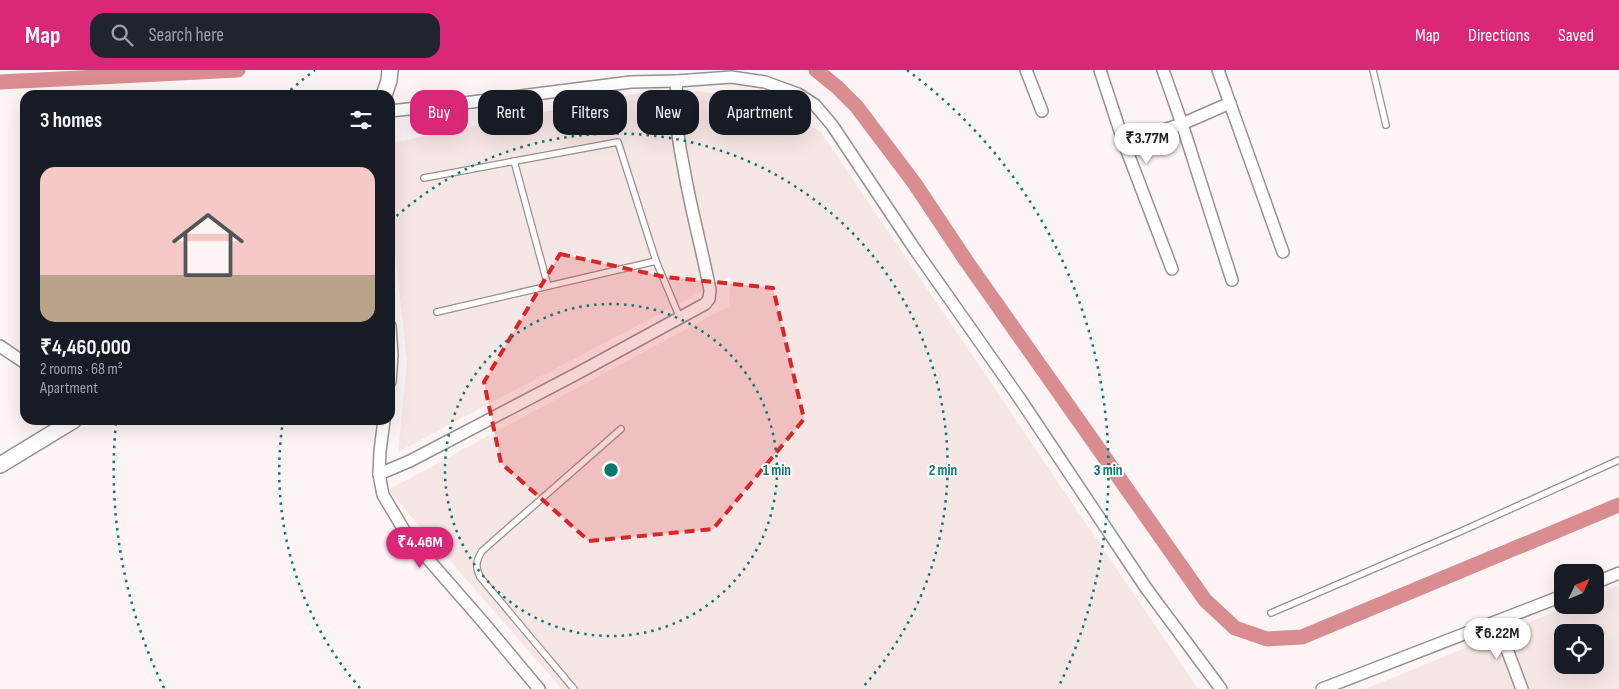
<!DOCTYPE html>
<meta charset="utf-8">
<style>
body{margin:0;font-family:"Sofia Sans Condensed",sans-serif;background:#20242c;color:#f1f3f6;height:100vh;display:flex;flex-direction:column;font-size:19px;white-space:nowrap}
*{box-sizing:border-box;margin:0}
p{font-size:16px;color:#9ea1a6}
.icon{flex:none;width:28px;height:28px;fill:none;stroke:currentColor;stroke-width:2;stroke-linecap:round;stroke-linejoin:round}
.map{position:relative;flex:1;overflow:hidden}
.panel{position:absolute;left:20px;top:20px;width:375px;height:335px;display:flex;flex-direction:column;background:#171b24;border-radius:15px;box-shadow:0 5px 20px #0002}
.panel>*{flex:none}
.hud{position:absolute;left:410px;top:20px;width:475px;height:45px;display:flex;gap:10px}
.needle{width:32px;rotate:46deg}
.controls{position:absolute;left:1554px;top:494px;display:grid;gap:10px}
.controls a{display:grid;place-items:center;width:50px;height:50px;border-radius:10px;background:#171b24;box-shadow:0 5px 20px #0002;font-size:25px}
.price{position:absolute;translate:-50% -42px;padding:0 11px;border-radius:18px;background:#fff;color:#222;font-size:16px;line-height:32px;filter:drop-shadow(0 1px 2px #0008)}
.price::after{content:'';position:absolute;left:50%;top:30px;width:15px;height:11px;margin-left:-8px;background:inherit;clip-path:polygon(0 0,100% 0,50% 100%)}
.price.on{background:#db2777;color:#fff}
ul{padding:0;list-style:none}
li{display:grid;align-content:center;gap:10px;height:265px;padding:0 20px}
li span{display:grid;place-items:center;height:155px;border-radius:15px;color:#555}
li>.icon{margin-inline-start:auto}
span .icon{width:90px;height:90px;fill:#fffc;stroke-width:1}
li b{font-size:21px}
h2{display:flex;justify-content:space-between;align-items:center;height:60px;padding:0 20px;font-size:21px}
.pill{padding:0 18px;border-radius:15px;background:#171b24;box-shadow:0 5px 20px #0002;font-size:18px;line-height:45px}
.pill.on{background:#db2777;color:#fff}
header{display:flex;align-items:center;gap:30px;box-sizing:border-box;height:70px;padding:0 25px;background:#db2777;color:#fff}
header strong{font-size:24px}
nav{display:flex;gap:28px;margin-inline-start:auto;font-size:18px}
.search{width:350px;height:45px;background:#20242c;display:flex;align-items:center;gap:12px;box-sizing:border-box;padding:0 18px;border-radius:15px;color:#9ea1a6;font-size:19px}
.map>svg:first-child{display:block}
.built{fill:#f7e6e6;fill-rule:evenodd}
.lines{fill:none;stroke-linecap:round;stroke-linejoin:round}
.canal{stroke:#d98d90;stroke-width:15}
.service-casing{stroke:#989191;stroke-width:8}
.minor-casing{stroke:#989191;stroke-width:14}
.tertiary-casing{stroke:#989191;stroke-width:18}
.service{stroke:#fff;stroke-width:5.5}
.minor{stroke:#fff;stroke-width:11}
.tertiary{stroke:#fff;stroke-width:15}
.marked{fill:#d62828;fill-opacity:0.2;stroke:#d62828;stroke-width:4;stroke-dasharray:10 6;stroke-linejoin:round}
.ring{fill:none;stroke:#0f766e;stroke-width:2.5;stroke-dasharray:2.5 5}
.centre{fill:#0f766e;stroke:#fff;stroke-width:2.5}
.ring-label{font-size:15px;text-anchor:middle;font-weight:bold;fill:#0f766e;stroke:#fff;stroke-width:4;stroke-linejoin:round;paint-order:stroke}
</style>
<header>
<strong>Map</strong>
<div class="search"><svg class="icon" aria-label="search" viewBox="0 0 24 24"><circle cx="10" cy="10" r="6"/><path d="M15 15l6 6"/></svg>Search here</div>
<nav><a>Map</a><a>Directions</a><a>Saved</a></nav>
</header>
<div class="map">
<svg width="1619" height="619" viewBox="0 0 1619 619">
<rect width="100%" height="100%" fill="#fdf5f5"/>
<g class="built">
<path d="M696,21l67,8 58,33 377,557h-636l-174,-199 341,-184 2,-30 -333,176 9,-90 -17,-155v-64l254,-51z"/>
<path d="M1619,515v104h-254l206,-84h24v-10zM1562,562h33v33h-33z"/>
</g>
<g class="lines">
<g class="canal">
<path d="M816,0l21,17 20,20 58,77 52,78 238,338 30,28 32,11 35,-2 317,-132"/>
<path d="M0,12l238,-12"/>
</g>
<defs>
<g id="service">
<path d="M1373,0l13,55"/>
<path d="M514,91l34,125"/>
<path d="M424,108l194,-36 38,119 24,57"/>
<path d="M437,242l219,-51"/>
<path d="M1271,543l193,-83 155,-70"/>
<path d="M574,619l-94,-112c-5,-11 -4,-16 2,-26l139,-122"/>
</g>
<g id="minor">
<path d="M1026,0l16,41"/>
<path d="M1100,0l24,73 48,126"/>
<path d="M1163,0l19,54 50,156"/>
<path d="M1218,0l65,182"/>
<path d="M390,41l82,-9 159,-20 46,-1"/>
<path d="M1124,73l58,-19 48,-21"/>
<path d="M390,256l2,29 -2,27"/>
<path d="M0,276l25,17"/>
<path d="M384,350l-4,31 -1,23 4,21 24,40 76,87 56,67"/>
<path d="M379,404l31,-13 170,-89 125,-68 4,-5 1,-9c-8,-41 -19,-80 -26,-121 -6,-28 -11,-59 -7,-88l54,-4 34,5 33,12 17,11 17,20 84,126 104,148 126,189 75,101"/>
<path d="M1595,513l24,-10"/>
<path d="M1497,553l25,66"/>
<path d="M1322,619l240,-93"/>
</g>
<g id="tertiary">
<path d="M384,25l5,-14 1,-11"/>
<path d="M0,395l74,-45"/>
</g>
</defs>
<use href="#service" class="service-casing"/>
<use href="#minor" class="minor-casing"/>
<use href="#tertiary" class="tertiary-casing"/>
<use href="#service" class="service"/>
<use href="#minor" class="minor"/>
<use href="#tertiary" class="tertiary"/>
</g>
<path class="marked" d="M560,184l105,23 108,11 31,131 -91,110 -124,12 -88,-78 -17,-81z"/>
<g class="ring">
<circle cx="611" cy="400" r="166"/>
<path d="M360 618A332 332 0 0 1 283 351M391 151A332 332 0 0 1 862 618"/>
<path d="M164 618A497 497 0 0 1 116 352M285 25A497 497 0 0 1 315 0M907 0A497 497 0 0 1 1058 618"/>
</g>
<circle cx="611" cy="400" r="8" class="centre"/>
<g class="ring-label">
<text x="777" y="405">1 min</text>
<text x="943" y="405">2 min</text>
<text x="1108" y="405">3 min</text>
</g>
</svg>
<div class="controls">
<a><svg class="needle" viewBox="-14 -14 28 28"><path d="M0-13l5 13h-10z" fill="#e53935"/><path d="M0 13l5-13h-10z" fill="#9ea1a6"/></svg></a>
<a><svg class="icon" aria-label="locate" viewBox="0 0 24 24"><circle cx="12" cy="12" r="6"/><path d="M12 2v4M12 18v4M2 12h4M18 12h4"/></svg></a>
</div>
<b class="price" style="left:1147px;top:95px">₹3.77M</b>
<b class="price on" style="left:420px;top:499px">₹4.46M</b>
<b class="price" style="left:1497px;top:590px">₹6.22M</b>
<div class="hud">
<a class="pill on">Buy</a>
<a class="pill">Rent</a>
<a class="pill">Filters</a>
<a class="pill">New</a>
<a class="pill">Apartment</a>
</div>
<section class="panel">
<h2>3 homes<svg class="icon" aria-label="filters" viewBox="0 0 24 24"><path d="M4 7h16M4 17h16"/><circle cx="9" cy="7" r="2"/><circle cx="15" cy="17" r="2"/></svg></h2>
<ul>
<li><span style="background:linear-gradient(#f6c9c9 70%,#b9a48a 0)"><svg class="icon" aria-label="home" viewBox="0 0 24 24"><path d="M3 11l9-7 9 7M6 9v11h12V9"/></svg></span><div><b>₹4,460,000</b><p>2 rooms · 68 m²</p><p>Apartment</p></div></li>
</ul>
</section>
</div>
